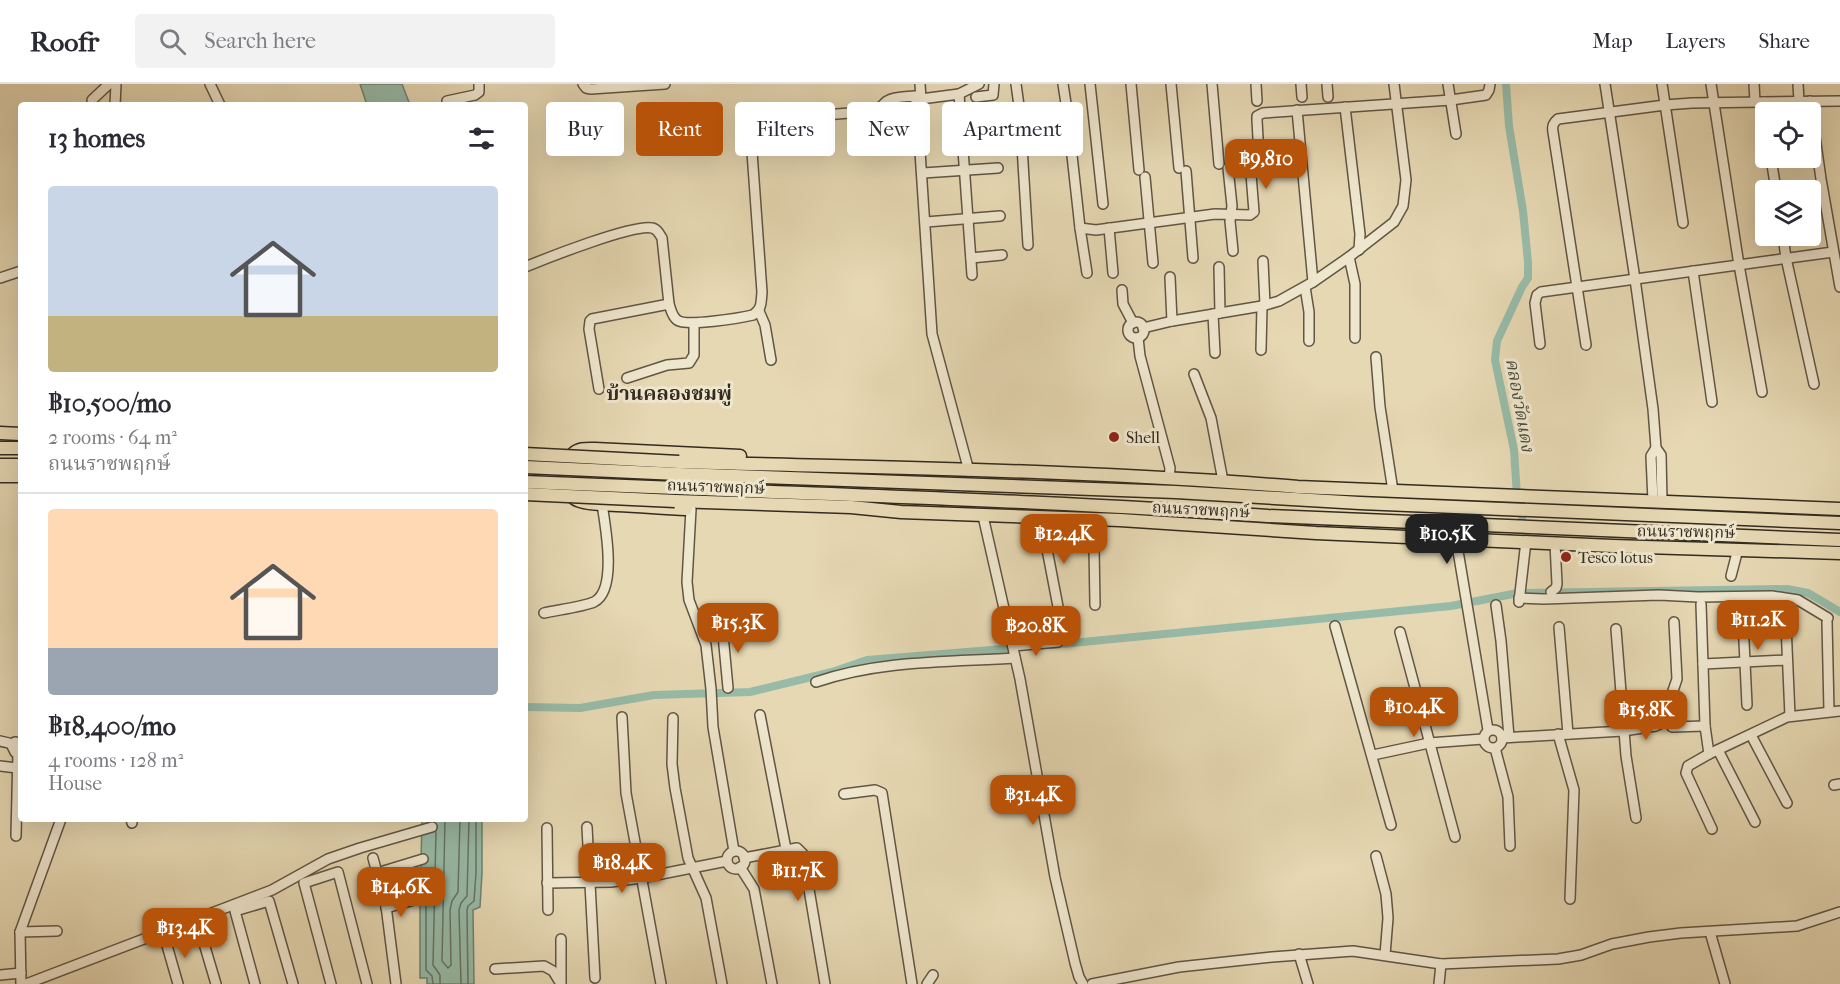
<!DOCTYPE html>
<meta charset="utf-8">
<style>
body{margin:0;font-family:"IM FELL French Canon","Noto Serif Thai",serif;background:#f2f2f3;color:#2b2b33;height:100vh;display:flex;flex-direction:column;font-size:22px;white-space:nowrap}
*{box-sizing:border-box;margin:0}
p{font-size:20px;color:#7c7c81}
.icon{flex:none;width:33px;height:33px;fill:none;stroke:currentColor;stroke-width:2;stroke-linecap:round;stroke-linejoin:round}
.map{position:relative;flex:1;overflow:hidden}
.details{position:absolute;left:18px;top:18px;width:510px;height:720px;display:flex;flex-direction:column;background:#fff;border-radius:6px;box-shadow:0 6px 24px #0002}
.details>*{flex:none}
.guide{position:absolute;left:546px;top:18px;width:570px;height:54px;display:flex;gap:12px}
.tools{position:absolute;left:1755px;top:18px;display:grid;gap:12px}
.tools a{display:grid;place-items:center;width:66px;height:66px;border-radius:6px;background:#fff;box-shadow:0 6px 24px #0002;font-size:30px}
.price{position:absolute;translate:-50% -51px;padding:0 14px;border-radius:12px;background:#b45309;color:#fff;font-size:20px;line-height:39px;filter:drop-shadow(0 2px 3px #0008)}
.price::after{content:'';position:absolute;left:50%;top:36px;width:18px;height:14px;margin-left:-9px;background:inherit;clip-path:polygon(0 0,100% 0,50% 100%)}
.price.active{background:#222;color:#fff}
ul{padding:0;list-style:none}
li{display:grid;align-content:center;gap:12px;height:318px;padding:0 30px}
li+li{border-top:2px solid #e1e1e2}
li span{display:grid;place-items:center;height:186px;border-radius:6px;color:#555}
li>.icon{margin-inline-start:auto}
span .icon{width:108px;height:108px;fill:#fffc;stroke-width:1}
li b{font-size:26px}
h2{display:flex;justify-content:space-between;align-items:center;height:72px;padding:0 30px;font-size:26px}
.pill{padding:0 21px;border-radius:6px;background:#fff;box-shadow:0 6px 24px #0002;font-size:21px;line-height:54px}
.pill.active{background:#b45309;color:#fff}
header{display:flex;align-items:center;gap:36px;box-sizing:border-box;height:84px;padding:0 30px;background:#fff;border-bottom:2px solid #e1e1e2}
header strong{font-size:28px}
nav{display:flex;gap:33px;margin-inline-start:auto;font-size:21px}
.search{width:420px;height:54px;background:#f2f2f3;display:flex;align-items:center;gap:15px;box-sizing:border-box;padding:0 21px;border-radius:6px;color:#7c7c81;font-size:22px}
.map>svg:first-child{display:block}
.water{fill:#97bba8;stroke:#6f8171;stroke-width:1.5}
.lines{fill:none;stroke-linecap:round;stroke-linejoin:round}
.shore{stroke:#667364;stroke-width:1.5}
.canal{stroke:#97bba8;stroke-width:8}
.minor-casing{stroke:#605644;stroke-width:12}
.major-casing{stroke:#342b1f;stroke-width:15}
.minor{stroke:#efe6ce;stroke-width:9}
.major{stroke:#e6d8b3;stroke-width:12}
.major-bridge-casing{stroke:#342b1f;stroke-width:15;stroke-linecap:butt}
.major-bridge{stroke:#e6d8b3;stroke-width:12}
.poi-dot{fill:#8f2418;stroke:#efe6ce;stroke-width:2}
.labels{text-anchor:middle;stroke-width:6;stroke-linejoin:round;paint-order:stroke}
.poi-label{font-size:16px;fill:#342b1f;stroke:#efe6ce;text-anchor:start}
.street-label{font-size:16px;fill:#342b1f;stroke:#efe6ce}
.water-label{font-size:18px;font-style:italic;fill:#4d4f41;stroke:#efe6ce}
.quarter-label{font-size:20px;font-weight:bold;fill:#342b1f;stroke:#efe6ce}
</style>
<header>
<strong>Roofr</strong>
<div class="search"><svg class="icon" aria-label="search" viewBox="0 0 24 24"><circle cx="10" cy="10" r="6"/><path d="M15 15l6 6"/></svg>Search here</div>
<nav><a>Map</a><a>Layers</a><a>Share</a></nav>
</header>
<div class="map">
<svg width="1840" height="900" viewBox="0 0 1840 900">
<rect width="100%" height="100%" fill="#e6d8b3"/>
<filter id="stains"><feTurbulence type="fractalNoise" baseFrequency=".00333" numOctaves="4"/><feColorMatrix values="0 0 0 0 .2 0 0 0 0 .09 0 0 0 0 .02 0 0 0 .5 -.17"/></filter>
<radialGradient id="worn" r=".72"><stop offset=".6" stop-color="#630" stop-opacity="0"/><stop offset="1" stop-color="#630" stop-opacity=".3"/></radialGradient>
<g class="water">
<path d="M360,0h42l8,21h-43z"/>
<path d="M422,735h60v54l-2,34 -7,3 1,74h-47v-6h-7v-75z"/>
</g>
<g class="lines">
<g class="shore">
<path d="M445,735l-3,142 6,7 3,-3 -1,-55 2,-9 6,-9 2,-73"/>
<path d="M436,748l-3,133 7,10v9"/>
<path d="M426,818v68l6,6 1,8"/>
<path d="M461,900l-2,-74 2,-7 6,-7 2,-77"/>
<path d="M468,900l-1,-74 1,-4 6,-5 2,-28v-54"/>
</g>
<g class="canal">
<path d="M1506,0l3,42 14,85 5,51v16l-6,9 -25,54 -2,19 19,90 3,46 9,38 -1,10"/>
<path d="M1052,561l399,-39 67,-13 269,-4 21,4 32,19"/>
<path d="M525,623l55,1 74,-13 96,-3 82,-20 35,-12 149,-12"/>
</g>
<defs>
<g id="minor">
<path d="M210,0l10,21"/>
<path d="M583,0l3,4 5,1 74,-5"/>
<path d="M920,0l1,15 -4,7 15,228 37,137"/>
<path d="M1016,0l4,29 8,132"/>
<path d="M1063,0l4,26"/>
<path d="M1090,0l13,120"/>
<path d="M1131,0l8,86"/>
<path d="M1171,0l8,84"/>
<path d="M1212,0l7,80"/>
<path d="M1256,0l1,17"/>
<path d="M1301,0l1,13"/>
<path d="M1327,0l1,13"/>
<path d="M1448,0l8,50"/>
<path d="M1605,0l30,195 18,130 3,39 5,7 1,47"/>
<path d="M1662,0l21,139"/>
<path d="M1711,0l28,181 23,127"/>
<path d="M1754,0l1,18"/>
<path d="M1798,0l1,17"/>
<path d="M959,10l13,181"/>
<path d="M976,13l17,-2 1,-11"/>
<path d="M921,15l38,-5 20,-10"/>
<path d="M92,16l17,-16"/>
<path d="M447,17l28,-6 4,-3v-8"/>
<path d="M1810,17l11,78 19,108"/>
<path d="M1764,18l2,13"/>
<path d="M115,21l1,-21"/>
<path d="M1345,23l15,127 -1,16"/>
<path d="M1297,26l16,172"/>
<path d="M1020,29l47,-3 13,118 7,45"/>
<path d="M961,48l33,-2"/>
<path d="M1259,72l-2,-36v-4l6,-3 188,-13 35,-5 3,-5 1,-6"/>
<path d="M1771,74l5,32"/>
<path d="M1228,84l4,38 -2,15 3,30"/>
<path d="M1186,87l7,87"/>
<path d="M923,89l75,-5"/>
<path d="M1145,93l8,86"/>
<path d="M926,138l74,-6"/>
<path d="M1080,144l16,2 119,-16 35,1 4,-3 -3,-38"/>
<path d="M1109,144l4,45"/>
<path d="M1783,152l3,22 28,126"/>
<path d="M1349,173l6,27v54"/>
<path d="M971,174l31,-3"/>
<path d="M1263,177l2,44"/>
<path d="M525,183c22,-9 108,-43 127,-39 6,1 7,6 10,10l7,66c2,6 3,12 8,16 9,7 63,-2 76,-5 9,-6 8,-12 9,-23l-11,-154v-5l4,-6 6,-4 27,-5 86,-7c7,-3 8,-6 13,-10 8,-5 19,-4 28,-5l2,10"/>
<path d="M1219,183l1,46"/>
<path d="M1693,187l19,131"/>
<path d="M1170,193l2,44"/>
<path d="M0,194l21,-7"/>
<path d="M1305,203l4,25v29"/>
<path d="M1122,206l1,14 10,19"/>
<path d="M759,227l6,14 6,35"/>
<path d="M1213,230l2,39"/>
<circle cx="1136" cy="246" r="8"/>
<path d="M1143,244l29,-7 90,-15 17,-5 34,-19 36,-25 45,-35 9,-16 3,-26 -12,-96"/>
<path d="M1138,254l2,18 30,112 -1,11"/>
<path d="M1540,260l-5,-41 2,-8 4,-3 292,-40"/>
<path d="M1586,261l-33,-213c-1,-6 0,-9 5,-13l107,-14 27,-2 148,-2"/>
<path d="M1261,266l1,-44"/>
<path d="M1376,273l4,50 13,84"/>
<path d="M1194,290l17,44 12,63"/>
<path d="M627,294l40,-13 22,-2 5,-8v-32"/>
<path d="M599,305l-10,-60 1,-8 2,-2 77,-15"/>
<path d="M1653,417l-2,-45 5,-8"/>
<path d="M691,425l-4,73 2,18 17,45 5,44 2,38 21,124"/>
<path d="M983,432l37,163 35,198 20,86 4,14 4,7"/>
<path d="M1041,434l19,99"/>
<path d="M1456,455l32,191"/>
<path d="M1731,492l7,-27"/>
<path d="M1551,508l5,-4 1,-4 -2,-41"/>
<path d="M1519,514l25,1 115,-4 39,2 74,-1 26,4 30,18"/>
<path d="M1742,515l5,106"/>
<path d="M1519,518l7,-61"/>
<path d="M1785,518l5,114"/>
<path d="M1701,520l4,122 4,28"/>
<path d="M1095,521l-1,-58 2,-27"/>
<path d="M1496,521l5,36 8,96"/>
<path d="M544,529c13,-3 38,-6 50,-11 24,-12 11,-77 8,-98"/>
<path d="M1827,538l2,89"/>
<path d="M722,540l6,64"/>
<path d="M1335,542l56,199"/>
<path d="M1559,543l9,107"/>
<path d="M1616,545l10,127 10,62"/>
<path d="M1400,548l55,205"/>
<path d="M1013,562l45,-4"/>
<path d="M1703,580l84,-4"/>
<path d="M816,598c64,-22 133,-20 199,-24"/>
<path d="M760,631l26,134"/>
<path d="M622,633l4,76 35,191"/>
<path d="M673,634l-1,46 3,24 13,70 18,40 16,86"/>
<path d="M1672,643l33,-1"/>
<circle cx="1493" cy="655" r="9"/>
<path d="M1558,650l16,56 -4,109"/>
<path d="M1751,651l36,68"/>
<path d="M1502,654l121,-7 33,-5 6,-3 15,-44 -3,-57"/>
<path d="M0,657l13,3"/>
<path d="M1495,664l13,49 2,49"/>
<path d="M1718,666l37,72"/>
<path d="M21,667l-6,1 -3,-6 3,-4 6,1"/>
<path d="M1373,671l56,-12 54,-4"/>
<path d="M0,682l17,2"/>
<path d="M1834,701l6,-1"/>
<path d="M844,710l31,-4 7,3 30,191"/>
<path d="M131,735l1,4"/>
<path d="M587,743l8,151"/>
<path d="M547,744l1,82"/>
<path d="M1712,745l-26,-56 2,-7 21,-12 78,-37 53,-6"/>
<path d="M16,752l2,-84"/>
<circle cx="736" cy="776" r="9"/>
<path d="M1376,772l10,38 2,24 -3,37"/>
<path d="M373,774l13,48 10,78"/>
<path d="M744,774l53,-10 6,6 22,130"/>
<path d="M740,783l14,22 18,95"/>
<path d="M377,789l46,-14"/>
<path d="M547,799l64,-1 30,-4 86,-17"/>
<path d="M386,824l35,-10"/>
<path d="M200,846l16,54"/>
<path d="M20,848l37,-1"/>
<path d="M1710,848l15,52"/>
<path d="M166,858l12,42"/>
<path d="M1299,870l9,30"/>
<path d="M495,885l49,-3 9,5 8,13"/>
<path d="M0,891l21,-2"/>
<path d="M561,898v-43"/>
<path d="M21,900l-1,-52 41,-113"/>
<path d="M26,900l246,-94 56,-31 32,-11 72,-21"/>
<path d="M255,900l-20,-73 34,-10 24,83"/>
<path d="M331,900l-27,-101 34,-11 29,112"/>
<path d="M927,900l6,-9"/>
<path d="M1092,900l87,-17 93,-10 81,-6 88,13 117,-5 23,-4 31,-11 37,-7 32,-4 116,-7 43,-14"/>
<path d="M1439,900l2,-20"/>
</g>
<g id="major">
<path d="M0,349l21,1"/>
<path d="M0,364h21"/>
<path d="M679,378c206,6 413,8 619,25l542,22"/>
<path d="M0,381h21"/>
<path d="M678,390l498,18 184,11 480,20"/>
<path d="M0,392h21"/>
<path d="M676,404c197,8 395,14 592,28l572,24"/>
<path d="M675,417l176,6 50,5 219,8 196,13 297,13 227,7"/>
<path d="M686,425c-23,-1 -46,-3 -69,-4 -12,-1 -25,0 -37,-4 -17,-6 -16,-24 -11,-39 1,-2 2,-6 4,-8 6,-6 14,-5 22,-5l145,7"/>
</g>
</defs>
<use href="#minor" class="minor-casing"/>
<use href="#major" class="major-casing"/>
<use href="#minor" class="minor"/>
<use href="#major" class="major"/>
<defs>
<g id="major-bridge">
<path d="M525,370l154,8"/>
<path d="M525,383l153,7"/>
<path d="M525,398l151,6"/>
<path d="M525,410l150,7"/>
</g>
</defs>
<use href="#major-bridge" class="major-bridge-casing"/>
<use href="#major-bridge" class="major-bridge"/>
</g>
<g class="poi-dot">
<circle cx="1114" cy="353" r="6"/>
<circle cx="1566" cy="473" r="6"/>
</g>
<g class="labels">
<g class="poi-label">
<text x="1126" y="359">Shell</text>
<text x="1578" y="479">Tesco lotus</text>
</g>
<g class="street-label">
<text transform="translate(716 402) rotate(2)" y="6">ถนนราชพฤกษ์</text>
<text transform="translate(1201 425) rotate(3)" y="6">ถนนราชพฤกษ์</text>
<text transform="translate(1686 447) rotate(1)" y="6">ถนนราชพฤกษ์</text>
</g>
<g class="water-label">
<text transform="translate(1520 321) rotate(80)" y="6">คลองวัดแดง</text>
</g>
<g class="quarter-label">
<text x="669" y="316">บ้านคลองชมพู่</text>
</g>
</g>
<rect width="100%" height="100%" filter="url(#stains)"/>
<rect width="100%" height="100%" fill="url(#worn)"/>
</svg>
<div class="tools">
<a><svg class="icon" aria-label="locate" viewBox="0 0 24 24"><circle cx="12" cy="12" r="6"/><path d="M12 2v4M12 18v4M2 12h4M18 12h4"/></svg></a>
<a><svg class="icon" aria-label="layers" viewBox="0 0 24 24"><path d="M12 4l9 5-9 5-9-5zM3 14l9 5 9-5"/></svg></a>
</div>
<b class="price" style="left:1266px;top:106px">฿9,810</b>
<b class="price" style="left:1064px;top:481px">฿12.4K</b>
<b class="price active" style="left:1447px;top:481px">฿10.5K</b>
<b class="price" style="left:1758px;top:567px">฿11.2K</b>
<b class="price" style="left:738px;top:570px">฿15.3K</b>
<b class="price" style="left:1036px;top:573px">฿20.8K</b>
<b class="price" style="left:1414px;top:654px">฿10.4K</b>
<b class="price" style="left:1646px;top:657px">฿15.8K</b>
<b class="price" style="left:1033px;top:742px">฿31.4K</b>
<b class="price" style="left:622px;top:810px">฿18.4K</b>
<b class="price" style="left:798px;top:818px">฿11.7K</b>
<b class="price" style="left:401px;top:834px">฿14.6K</b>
<b class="price" style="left:185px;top:875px">฿13.4K</b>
<div class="guide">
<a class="pill">Buy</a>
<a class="pill active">Rent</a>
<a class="pill">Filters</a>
<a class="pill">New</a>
<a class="pill">Apartment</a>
</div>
<section class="details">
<h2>13 homes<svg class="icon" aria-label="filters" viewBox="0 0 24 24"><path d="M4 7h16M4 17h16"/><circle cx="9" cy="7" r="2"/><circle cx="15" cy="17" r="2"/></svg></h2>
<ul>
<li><span style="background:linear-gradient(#c9d6e8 70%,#c2b280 0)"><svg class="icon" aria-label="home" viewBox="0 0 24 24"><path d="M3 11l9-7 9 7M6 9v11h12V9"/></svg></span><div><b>฿10,500/mo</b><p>2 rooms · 64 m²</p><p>ถนนราชพฤกษ์</p></div></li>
<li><span style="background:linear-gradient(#ffd9b3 75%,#9aa5b1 0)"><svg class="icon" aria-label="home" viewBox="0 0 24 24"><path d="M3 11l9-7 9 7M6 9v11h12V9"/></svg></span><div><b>฿18,400/mo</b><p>4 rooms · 128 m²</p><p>House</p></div></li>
</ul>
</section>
</div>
